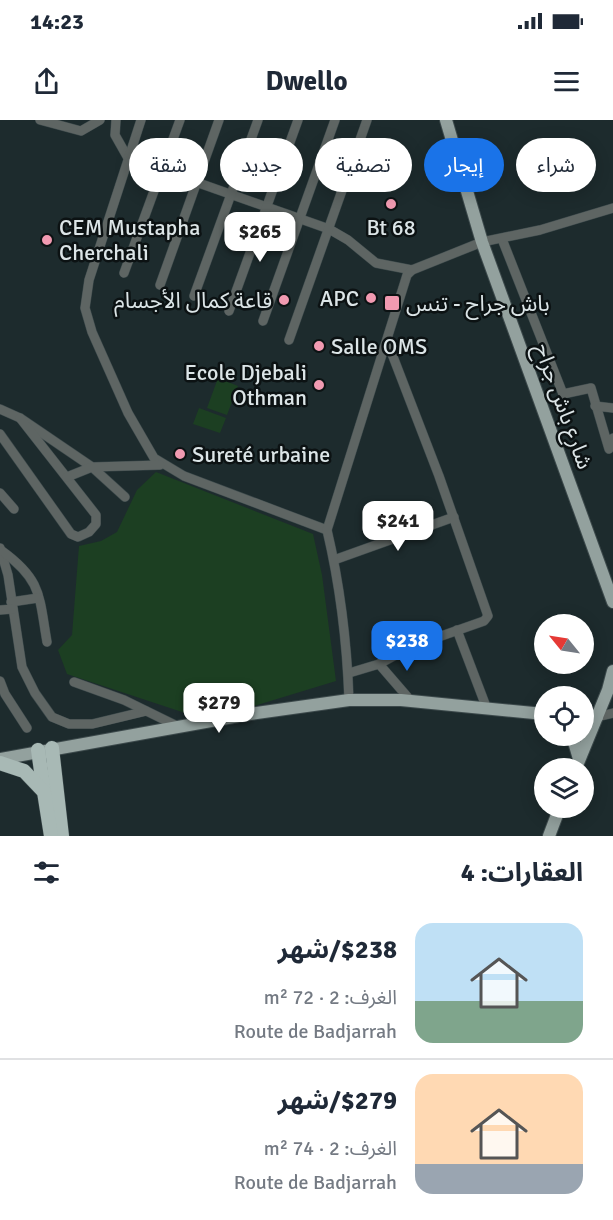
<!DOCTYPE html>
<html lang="ar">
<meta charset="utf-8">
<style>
body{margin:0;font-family:Signika,"Noto Sans Arabic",sans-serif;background:#f6f6f7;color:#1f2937;direction:rtl;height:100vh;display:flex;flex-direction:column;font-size:22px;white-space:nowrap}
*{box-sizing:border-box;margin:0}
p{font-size:20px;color:#747a83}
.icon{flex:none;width:33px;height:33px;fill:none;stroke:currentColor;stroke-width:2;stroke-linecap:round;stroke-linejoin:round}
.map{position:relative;height:716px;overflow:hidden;direction:ltr}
.drawer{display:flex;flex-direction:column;background:#fff;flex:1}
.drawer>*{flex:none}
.guide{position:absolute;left:18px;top:18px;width:578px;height:54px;direction:rtl;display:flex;gap:12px}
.needle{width:39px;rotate:300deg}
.tools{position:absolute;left:534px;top:494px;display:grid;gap:12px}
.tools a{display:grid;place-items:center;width:60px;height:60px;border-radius:50%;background:#fff;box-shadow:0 3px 15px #0003;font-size:30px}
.price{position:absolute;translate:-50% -51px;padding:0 14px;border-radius:12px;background:#fff;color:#222;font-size:20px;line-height:39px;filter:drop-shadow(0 2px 3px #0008)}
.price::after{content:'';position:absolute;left:50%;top:36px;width:18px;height:14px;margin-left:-9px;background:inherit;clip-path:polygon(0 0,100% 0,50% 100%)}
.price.active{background:#1a73e8;color:#fff}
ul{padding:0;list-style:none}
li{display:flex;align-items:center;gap:18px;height:150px;padding:0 30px}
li+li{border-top:2px solid #e0e1e3}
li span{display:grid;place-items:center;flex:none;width:168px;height:120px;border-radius:18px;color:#555}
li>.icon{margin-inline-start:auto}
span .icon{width:72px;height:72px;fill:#fffc;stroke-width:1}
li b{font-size:26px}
h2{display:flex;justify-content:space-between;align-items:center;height:72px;padding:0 30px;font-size:26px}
.chip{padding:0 21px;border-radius:27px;background:#fff;box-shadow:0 3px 15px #0003;font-size:21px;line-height:54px}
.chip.active{background:#1a73e8;color:#fff}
.status{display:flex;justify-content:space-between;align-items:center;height:42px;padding:0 30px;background:#fff;direction:ltr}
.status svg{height:16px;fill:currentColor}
header{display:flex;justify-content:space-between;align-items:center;height:78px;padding:0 30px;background:#fff;font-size:27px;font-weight:700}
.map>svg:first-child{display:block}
.green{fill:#1c3f22}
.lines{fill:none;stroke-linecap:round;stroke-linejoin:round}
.minor-casing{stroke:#3c494b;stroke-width:10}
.major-casing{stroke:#3c494b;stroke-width:14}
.highway-casing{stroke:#3c494b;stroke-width:15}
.minor{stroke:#5e6563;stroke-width:9}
.major{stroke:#93a19e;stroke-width:12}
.highway{stroke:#a8b9b5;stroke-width:14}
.poi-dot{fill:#f19ab1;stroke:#0c1213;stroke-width:2}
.labels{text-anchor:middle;stroke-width:5;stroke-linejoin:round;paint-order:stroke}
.poi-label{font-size:22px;fill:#dce5e7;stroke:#0c1213;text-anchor:start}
.street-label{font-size:22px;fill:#dce5e7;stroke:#0c1213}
</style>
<div class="status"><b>14:23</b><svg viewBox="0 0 49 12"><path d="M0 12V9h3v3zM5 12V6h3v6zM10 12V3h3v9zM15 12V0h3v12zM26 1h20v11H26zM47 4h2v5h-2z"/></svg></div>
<header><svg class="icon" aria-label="menu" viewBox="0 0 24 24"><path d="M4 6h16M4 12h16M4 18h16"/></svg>Dwello<svg class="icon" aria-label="share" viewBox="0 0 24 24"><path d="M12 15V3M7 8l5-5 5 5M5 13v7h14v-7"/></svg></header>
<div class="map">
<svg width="613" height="716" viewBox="0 0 613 716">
<rect width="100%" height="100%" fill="#1d2b2d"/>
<g class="green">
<path d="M218,258l20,8 -11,29 -20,-7z"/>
<path d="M199,288l27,10 -6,15 -27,-9z"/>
<path d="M156,352l157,62 9,41 14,106 -85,26 -66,6 -118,-39 -9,-24 14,-15 7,-89 22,-5 16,-9 20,-42z"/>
</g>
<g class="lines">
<defs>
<g id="minor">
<path d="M40,0l41,11 19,-11"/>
<path d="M116,0l-1,15 13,23 201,71 19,11 28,23 36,7"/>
<path d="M141,0l-52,160 -4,28 7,24 36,81 26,45 30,18 143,54"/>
<path d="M502,119l61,155 28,-6 18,61 4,-11"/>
<path d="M124,153l56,-153"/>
<path d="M160,165l59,-165"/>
<path d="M194,176l64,-176"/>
<path d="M229,191l69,-191"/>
<path d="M263,201l72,-201"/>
<path d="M289,220l78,-220"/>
<path d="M595,286l18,2"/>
<path d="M0,289l20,9 72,49 68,-2"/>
<path d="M0,314l71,100 7,3 11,-5 7,-8v-9l-76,-97"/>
<path d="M67,357l25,-10 33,30"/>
<path d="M0,373l14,16"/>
<path d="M0,428l8,27 14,92 13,26 17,24 17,7h23l54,-13"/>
<path d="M2,431c40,29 37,45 45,91"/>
<path d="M334,440l120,-43"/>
<path d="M11,482l27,-4"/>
<path d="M0,490l13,-1"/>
<path d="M457,510l30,79"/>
<path d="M379,544l32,37"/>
<path d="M349,553l30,-9 31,-17 74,-26 4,-5 -49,-140 -52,-135"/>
<path d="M0,561l5,13 22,34"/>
<path d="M74,562l50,18 53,26"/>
<path d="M349,580c-2,-56 -9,-115 -22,-170l80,-255 5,-5 70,-28 58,-12 73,-22"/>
<path d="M597,597l16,-4"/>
</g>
<g id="major">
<path d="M446,0l36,122 131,360"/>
<path d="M584,596l13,1"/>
<path d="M572,615l7,24"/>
<path d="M0,639l250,-45 99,-14h52l143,14"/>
<path d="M576,648l32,-78 5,-19"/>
<path d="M549,716l11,-29"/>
</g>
<g id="highway">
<path d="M52,628l10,88"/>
<path d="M38,630l6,42"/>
<path d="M0,643l24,8 20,21 7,44"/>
</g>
</defs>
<use href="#minor" class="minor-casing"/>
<use href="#major" class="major-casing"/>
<use href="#highway" class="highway-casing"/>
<use href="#minor" class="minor"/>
<use href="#major" class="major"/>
<use href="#highway" class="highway"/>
</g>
<g class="poi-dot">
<circle cx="391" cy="84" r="6"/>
<circle cx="47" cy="120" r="6"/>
<circle cx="371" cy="178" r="6"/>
<circle cx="284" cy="180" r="6"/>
<rect x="384" y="175" width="16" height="16" rx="3"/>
<circle cx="319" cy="226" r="6"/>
<circle cx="319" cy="265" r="6"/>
<circle cx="180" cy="334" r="6"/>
</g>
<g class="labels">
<g class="poi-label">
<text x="59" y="115">CEM Mustapha<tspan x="59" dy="25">Cherchali</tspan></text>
<text x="391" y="115" text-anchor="middle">Bt 68</text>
<text x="359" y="186" text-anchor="end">APC</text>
<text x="272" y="188" text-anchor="end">قاعة كمال الأجسام</text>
<text x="406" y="191">باش جراح - تنس</text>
<text x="331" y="234">Salle OMS</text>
<text x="307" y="260" text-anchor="end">Ecole Djebali<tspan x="307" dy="25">Othman</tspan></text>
<text x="192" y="342">Sureté urbaine</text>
</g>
<g class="street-label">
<text transform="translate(564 286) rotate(70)" y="8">شارع باش جراح</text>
</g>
</g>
</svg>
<div class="tools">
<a><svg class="needle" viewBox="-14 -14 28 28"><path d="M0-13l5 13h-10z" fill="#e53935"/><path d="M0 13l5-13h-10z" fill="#747a83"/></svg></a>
<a><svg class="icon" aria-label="locate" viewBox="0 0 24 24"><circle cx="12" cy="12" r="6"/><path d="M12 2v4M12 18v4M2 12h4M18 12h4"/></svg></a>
<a><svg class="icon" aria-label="layers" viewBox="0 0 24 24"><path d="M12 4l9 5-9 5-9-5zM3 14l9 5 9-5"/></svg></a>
</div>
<b class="price" style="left:260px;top:143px">$265</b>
<b class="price" style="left:398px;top:432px">$241</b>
<b class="price active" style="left:407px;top:552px">$238</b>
<b class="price" style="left:219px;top:614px">$279</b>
<div class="guide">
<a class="chip">شراء</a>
<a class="chip active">إيجار</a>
<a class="chip">تصفية</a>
<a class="chip">جديد</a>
<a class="chip">شقة</a>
</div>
</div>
<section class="drawer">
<h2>العقارات: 4<svg class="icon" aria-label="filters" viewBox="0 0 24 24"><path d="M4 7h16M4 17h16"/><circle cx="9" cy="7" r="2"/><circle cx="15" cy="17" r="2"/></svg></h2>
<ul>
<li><span style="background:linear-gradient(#bfe0f5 65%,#7fa58c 0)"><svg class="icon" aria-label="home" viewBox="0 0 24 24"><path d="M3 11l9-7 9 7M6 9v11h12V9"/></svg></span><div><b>$238/شهر</b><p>الغرف: 2 · 72 m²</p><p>Route de Badjarrah</p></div></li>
<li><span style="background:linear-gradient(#ffd9b3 75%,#9aa5b1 0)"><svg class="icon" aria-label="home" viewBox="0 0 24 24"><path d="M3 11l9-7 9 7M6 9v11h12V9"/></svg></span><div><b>$279/شهر</b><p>الغرف: 2 · 74 m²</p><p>Route de Badjarrah</p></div></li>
</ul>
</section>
